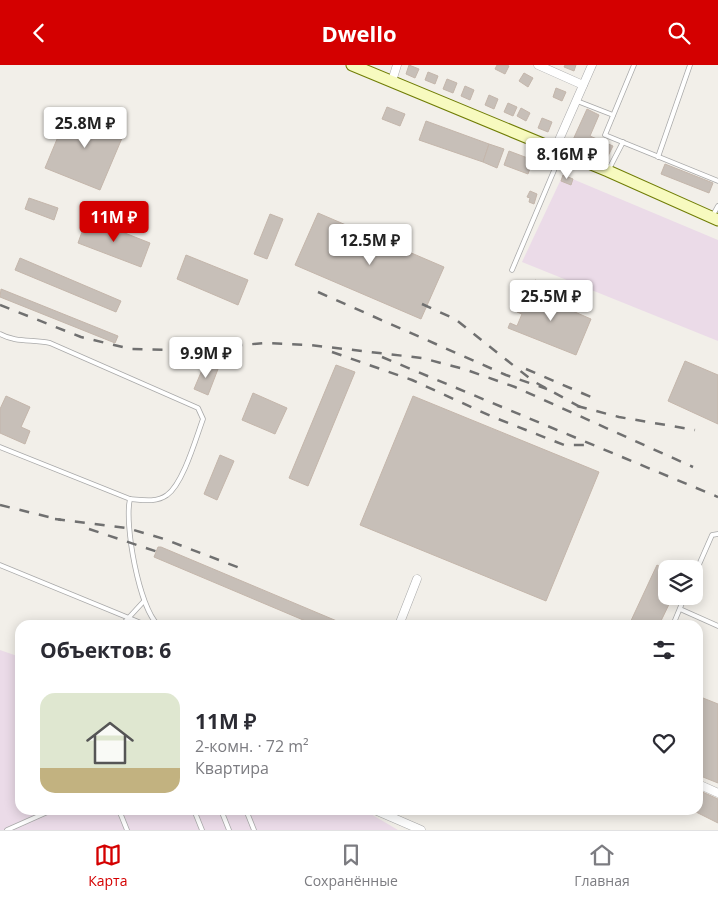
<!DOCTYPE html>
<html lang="ru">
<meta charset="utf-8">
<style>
body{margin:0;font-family:"Open Sans",sans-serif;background:#f7f7f7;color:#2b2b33;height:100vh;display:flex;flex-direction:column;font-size:19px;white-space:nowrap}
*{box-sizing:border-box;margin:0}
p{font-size:16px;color:#7c7c81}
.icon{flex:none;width:28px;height:28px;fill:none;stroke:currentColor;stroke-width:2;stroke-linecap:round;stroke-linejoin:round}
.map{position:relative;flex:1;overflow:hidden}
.panel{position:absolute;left:15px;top:555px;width:688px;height:195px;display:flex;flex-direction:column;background:#fff;border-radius:15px;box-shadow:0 2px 12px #0003}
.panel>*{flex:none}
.buttons{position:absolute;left:658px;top:495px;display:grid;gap:10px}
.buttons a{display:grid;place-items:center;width:45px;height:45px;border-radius:10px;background:#fff;box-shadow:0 2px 12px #0003;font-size:25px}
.price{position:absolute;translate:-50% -42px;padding:0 11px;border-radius:5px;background:#fff;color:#222;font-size:16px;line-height:32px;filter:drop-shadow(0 1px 2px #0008)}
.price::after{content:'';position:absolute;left:50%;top:30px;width:15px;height:11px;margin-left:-8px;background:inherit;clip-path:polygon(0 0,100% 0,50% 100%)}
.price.selected{background:#d40000;color:#fff}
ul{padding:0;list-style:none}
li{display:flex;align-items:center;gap:15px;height:125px;padding:0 25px}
li span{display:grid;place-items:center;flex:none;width:140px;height:100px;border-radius:15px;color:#555}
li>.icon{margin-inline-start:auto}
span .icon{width:60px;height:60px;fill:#fffc;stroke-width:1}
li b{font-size:21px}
h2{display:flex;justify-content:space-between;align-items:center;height:60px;padding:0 25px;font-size:21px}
header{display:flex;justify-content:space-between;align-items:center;height:65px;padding:0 25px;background:#d40000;color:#fff;font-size:22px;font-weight:700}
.menu{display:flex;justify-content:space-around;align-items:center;height:70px;border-top:1px solid #e1e1e2;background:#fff;font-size:14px;color:#7c7c81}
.menu a{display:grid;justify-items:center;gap:2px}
.menu .selected{color:#d40000}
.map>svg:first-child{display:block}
.industrial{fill:#ebdbe8}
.building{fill:#c7bfb8;stroke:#c4b6ab}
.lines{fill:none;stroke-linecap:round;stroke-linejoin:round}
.lane-casing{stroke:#a9a9a9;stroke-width:5.5}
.street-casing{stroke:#a9a9a9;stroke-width:9}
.secondary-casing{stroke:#707d05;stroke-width:13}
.lane{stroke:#fff;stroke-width:4}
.street{stroke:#fff;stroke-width:8}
.secondary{stroke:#f7fabf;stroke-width:11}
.rail{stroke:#707070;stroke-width:2.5;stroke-dasharray:10 10;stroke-linecap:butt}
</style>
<header><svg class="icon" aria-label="back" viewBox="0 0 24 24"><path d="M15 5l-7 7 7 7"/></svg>Dwello<svg class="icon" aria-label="search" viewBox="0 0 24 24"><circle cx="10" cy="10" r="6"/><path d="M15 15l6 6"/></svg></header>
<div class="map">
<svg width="718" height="765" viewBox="0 0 718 765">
<rect width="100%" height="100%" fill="#f2efe9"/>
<g class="industrial">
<path d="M563,110l155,65v101l-196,-79z"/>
<path d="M0,585l20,7v153h344l34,20h-398z"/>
</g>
<g class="building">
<path d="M409,0l10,4 -4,9 -9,-4z"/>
<path d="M497,0h10l2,1 -4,8 -10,-5z"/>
<path d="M565,0h11l-2,6 -10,-4z"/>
<path d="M428,7l10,4 -3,8 -10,-4z"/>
<path d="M524,8l9,5 -5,9 -9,-6z"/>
<path d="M447,14l10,4 -4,10 -10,-4z"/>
<path d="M465,21l9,4 -4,10 -9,-4z"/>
<path d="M556,23l10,4 -4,9 -9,-4z"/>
<path d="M489,30l9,4 -4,10 -9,-4z"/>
<path d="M508,38l9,4 -4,9 -9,-4z"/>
<path d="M387,42l18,7 -5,12 -18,-7z"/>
<path d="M70,43l55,23 -25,59 -55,-22z"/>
<path d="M521,43l9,5 -4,8 -9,-5z"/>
<path d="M587,44l12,6 -9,21 23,10 -6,12 -35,-16z"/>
<path d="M542,53l10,4 -4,10 -10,-4z"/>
<path d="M426,56l63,23 -6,18 -64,-22z"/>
<path d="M489,79l15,5 -7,19 -14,-6z"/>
<path d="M509,86l24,9 -5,14 -24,-9z"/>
<path d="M665,99l48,19 -4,10 -48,-19z"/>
<path d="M563,110l10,4 -2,6 -10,-4z"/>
<path d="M530,126l7,3 -3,10 -5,-2 1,-4 -3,-1z"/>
<path d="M29,133l29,10 -4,12 -29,-11z"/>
<path d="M318,148l126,54 -23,52 -126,-54z"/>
<path d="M270,149l13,5 -16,40 -13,-5z"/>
<path d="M87,153l63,25 -9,24 -63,-24z"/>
<path d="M186,190l62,25 -10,25 -61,-26z"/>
<path d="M20,193l101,43 -5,11 -101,-42z"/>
<path d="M535,215l11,4 -6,13 51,22 -15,36 -68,-27 2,-5 7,3 5,-12 -5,-2 3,-7 4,2 4,-9 -4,-2 3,-8 4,2z"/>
<path d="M1,224l117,47 -3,7 -115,-46z"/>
<path d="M685,296l33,14v49l-50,-23z"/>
<path d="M205,298l13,6 -10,26 -14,-6z"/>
<path d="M336,300l19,7 -47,114 -19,-8z"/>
<path d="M253,328l34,15 -12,26 -33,-14z"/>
<path d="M6,331l24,11 -9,20 9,4 -5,13 -25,-11v-24z"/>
<path d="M413,331l186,76 -53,129 -186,-76z"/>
<path d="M220,390l14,6 -17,39 -13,-6z"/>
<path d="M158,482h3l183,77 -29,1 -161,-68z"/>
<path d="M657,500l9,5v26h7l-14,29h-30z"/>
<path d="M698,631l20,8v79l-20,-8z"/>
<path d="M698,725l20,9v24l-26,-13h6z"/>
</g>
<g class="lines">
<defs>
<g id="lane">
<path d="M634,0l-29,70 113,46"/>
<path d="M577,36l36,14"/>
<path d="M658,92l32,-92"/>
<path d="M609,104l14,-27"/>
<path d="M713,150l5,-9"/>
<path d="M512,205l49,-116"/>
<path d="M0,269c16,9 33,5 50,9l148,65 5,11c-7,19 -20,65 -36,76 -11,8 -25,5 -37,4l-130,-52"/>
<path d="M130,434c-6,25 9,108 28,126"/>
<path d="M0,500l146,60"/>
<path d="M694,511l18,-41 6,-1"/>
<path d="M680,544l38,17"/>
<path d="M122,560l22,-24"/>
<path d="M673,560l12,-29"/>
<path d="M119,745l8,20"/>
<path d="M194,745l8,20"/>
<path d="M221,745l8,20"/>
<path d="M246,745l8,20"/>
<path d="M7,765l45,-20"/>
</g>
<g id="street">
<path d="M538,0l45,20"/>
<path d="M392,16l5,-16"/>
<path d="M555,84l37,-84"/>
<path d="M399,560l18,-46"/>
<path d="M698,719l20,9"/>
<path d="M375,745l46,20"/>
</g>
<path id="secondary" d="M352,0l256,106 110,49"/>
</defs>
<use href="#lane" class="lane-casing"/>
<use href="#street" class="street-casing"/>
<use href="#secondary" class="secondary-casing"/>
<use href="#lane" class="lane"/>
<use href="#street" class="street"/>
<use href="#secondary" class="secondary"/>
<g class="rail">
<path d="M318,227l188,83 41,14"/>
<path d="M422,239l33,15 78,62 49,27"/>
<path d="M0,240l81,32 50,12 44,1 92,-7 43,2 112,13 42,11 51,18 178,80"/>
<path d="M332,287l80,28 81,37 71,28h27"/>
<path d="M382,292l336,140"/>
<path d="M526,304l72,31"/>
<path d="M577,341l42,11 76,13"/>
<path d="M0,440l61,15"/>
<path d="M55,454l72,9 37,11 81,31"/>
<path d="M89,464l75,25"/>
</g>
</g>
</svg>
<div class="buttons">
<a><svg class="icon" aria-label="layers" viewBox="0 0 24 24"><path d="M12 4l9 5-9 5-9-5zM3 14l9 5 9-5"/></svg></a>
</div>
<b class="price" style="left:85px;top:84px">25.8M ₽</b>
<b class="price" style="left:567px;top:115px">8.16M ₽</b>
<b class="price selected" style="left:114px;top:178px">11M ₽</b>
<b class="price" style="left:370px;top:201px">12.5M ₽</b>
<b class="price" style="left:551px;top:257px">25.5M ₽</b>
<b class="price" style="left:206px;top:314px">9.9M ₽</b>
<section class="panel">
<h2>Объектов: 6<svg class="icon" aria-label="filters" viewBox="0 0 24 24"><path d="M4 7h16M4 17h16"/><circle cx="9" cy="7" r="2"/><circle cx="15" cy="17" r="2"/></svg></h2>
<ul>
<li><span style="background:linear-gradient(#dfe7d0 75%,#c2b280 0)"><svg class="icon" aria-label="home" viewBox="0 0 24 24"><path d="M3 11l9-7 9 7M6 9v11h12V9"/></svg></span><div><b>11M ₽</b><p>2-комн. · 72 m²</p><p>Квартира</p></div><svg class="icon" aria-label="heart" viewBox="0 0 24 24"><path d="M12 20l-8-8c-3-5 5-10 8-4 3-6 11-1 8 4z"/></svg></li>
</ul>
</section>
</div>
<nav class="menu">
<a class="selected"><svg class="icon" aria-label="map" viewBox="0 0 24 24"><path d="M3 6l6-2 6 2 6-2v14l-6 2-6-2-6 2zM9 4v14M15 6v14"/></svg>Карта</a>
<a><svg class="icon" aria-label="saved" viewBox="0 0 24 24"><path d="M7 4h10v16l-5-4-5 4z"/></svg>Сохранённые</a>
<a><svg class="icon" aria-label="home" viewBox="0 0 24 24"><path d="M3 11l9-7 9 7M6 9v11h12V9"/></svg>Главная</a>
</nav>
